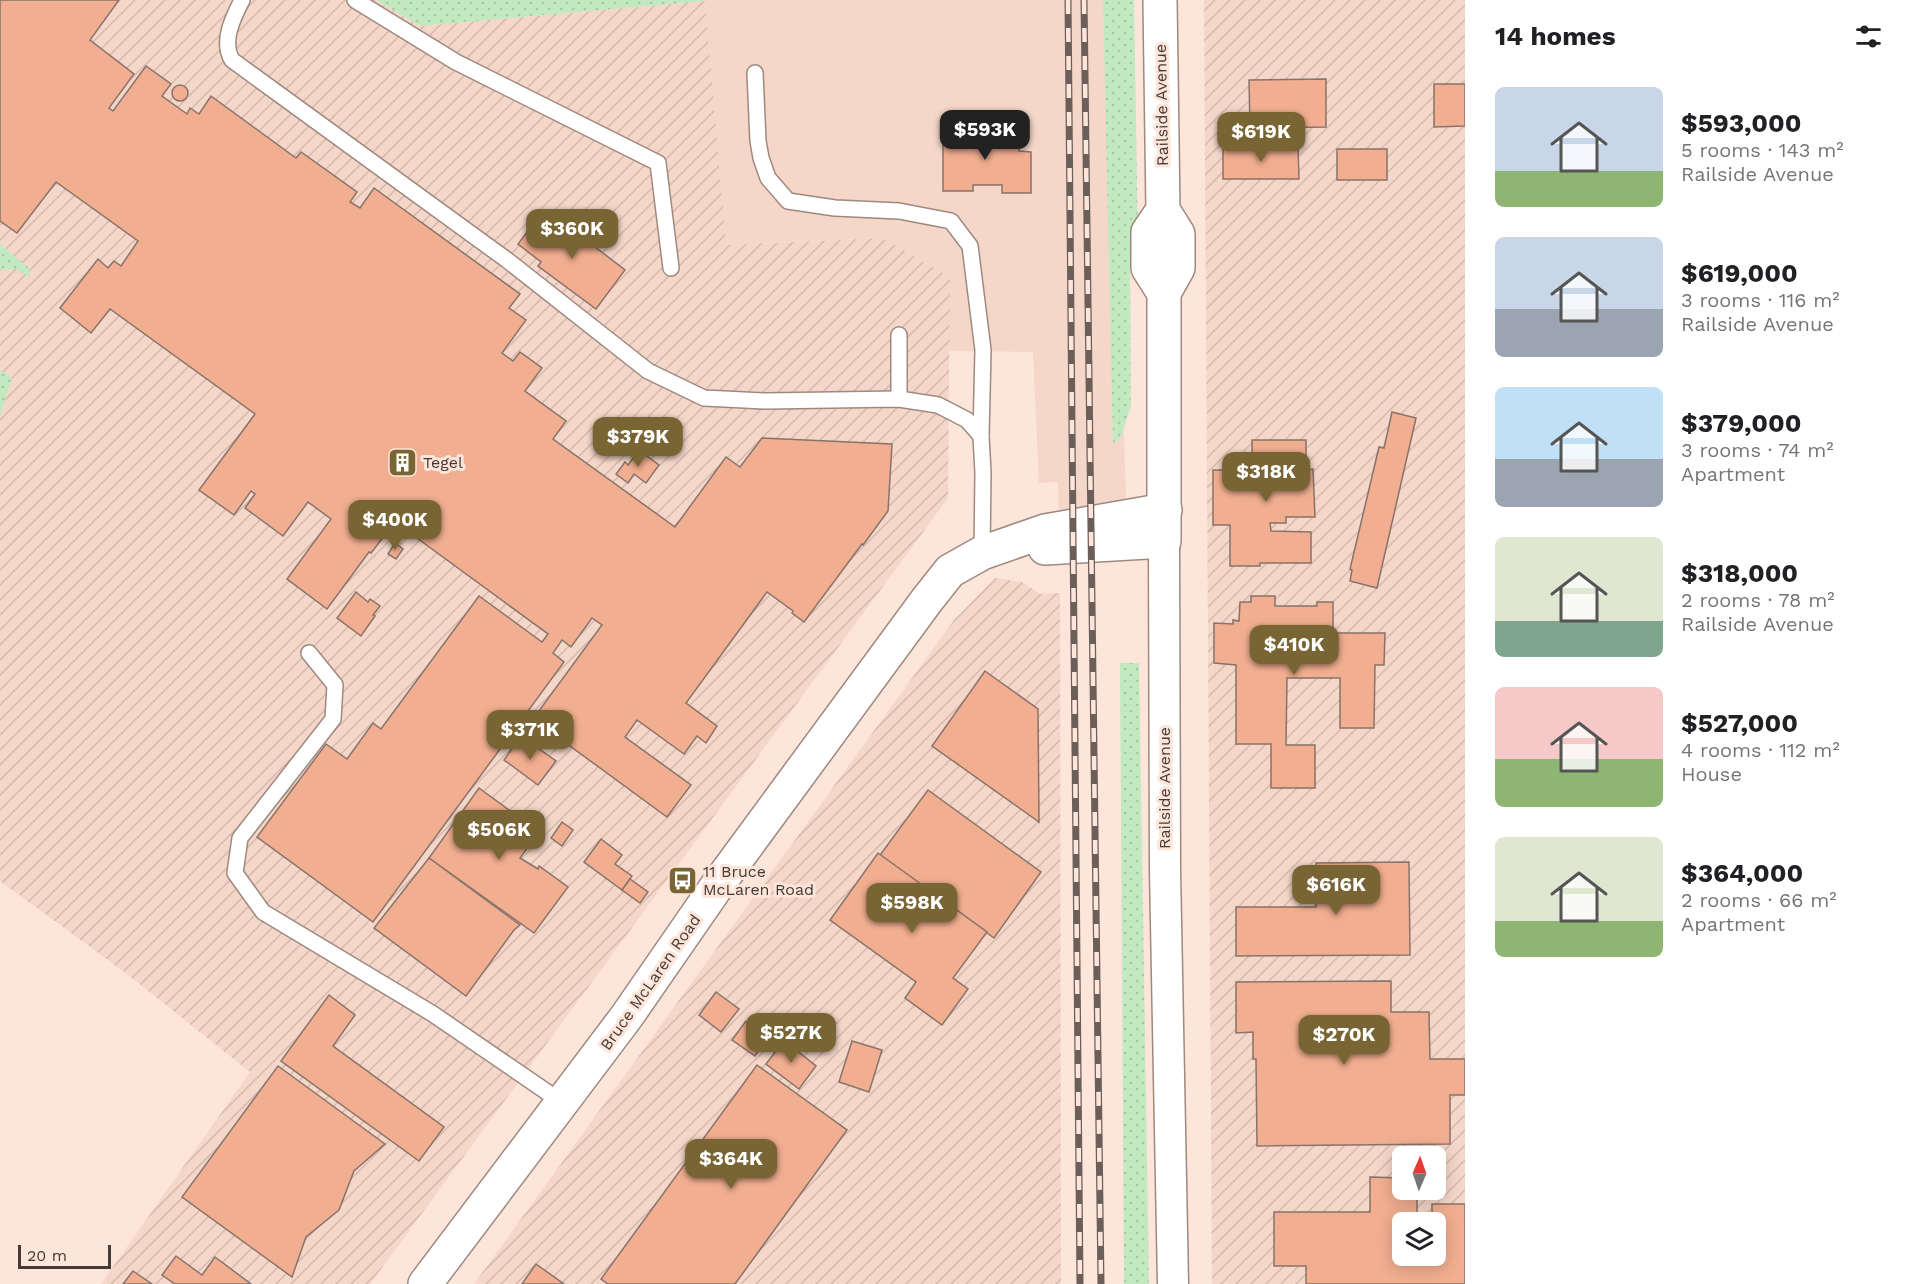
<!DOCTYPE html>
<meta charset="utf-8">
<style>
body{margin:0;font-family:"Work Sans",sans-serif;background:#f6f6f6;color:#202124;height:100vh;display:flex;flex-direction:column;font-size:22px;white-space:nowrap}
*{box-sizing:border-box;margin:0}
p{font-size:20px;color:#757577}
.icon{flex:none;width:33px;height:33px;fill:none;stroke:currentColor;stroke-width:2;stroke-linecap:round;stroke-linejoin:round}
.map{position:relative;flex:1;overflow:hidden}
.details{display:flex;flex-direction:column;background:#fff;width:450px}
.details>*{flex:none}
.needle{width:39px;rotate:2deg}
.tools{position:absolute;left:1392px;top:1146px;display:grid;gap:12px}
.tools a{display:grid;place-items:center;width:54px;height:54px;border-radius:9px;background:#fff;box-shadow:0 3px 15px #0003;font-size:30px}
.scale{position:absolute;left:18px;bottom:15px;width:93px;box-sizing:border-box;padding-left:6px;border:3px solid #443a36;border-top:0;font-size:16px;line-height:21px;white-space:nowrap;color:#443a36;-webkit-text-stroke:4px #fde5da;paint-order:stroke}
.price{position:absolute;translate:-50% -51px;padding:0 14px;border-radius:12px;background:#796534;color:#fff;font-size:20px;line-height:39px;filter:drop-shadow(0 2px 3px #0008)}
.price::after{content:'';position:absolute;left:50%;top:36px;width:18px;height:14px;margin-left:-9px;background:inherit;clip-path:polygon(0 0,100% 0,50% 100%)}
.price.active{background:#222;color:#fff}
ul{padding:0;list-style:none}
li{display:flex;align-items:center;gap:18px;height:150px;padding:0 30px}
li span{display:grid;place-items:center;flex:none;width:168px;height:120px;border-radius:9px;color:#555}
li>.icon{margin-inline-start:auto}
span .icon{width:72px;height:72px;fill:#fffc;stroke-width:1}
li b{font-size:26px}
h2{display:flex;justify-content:space-between;align-items:center;height:72px;padding:0 30px;font-size:26px}
main{display:flex;flex:1;min-height:0}
.map>svg:first-child{display:block}
.built{fill:#f5d7c9}
.industrial{fill:url(#industrial-furrows);fill-rule:evenodd}
.grass{fill:url(#grass-dots)}
.building{fill:#f2ae90;stroke:#88736a;stroke-width:1.5}
.lines{fill:none;stroke-linecap:round;stroke-linejoin:round}
.service-casing{stroke:#9f897f;stroke-width:18}
.minor-casing{stroke:#9f897f;stroke-width:33}
.secondary-casing{stroke:#9f897f;stroke-width:36}
.service{stroke:#fff;stroke-width:15}
.minor{stroke:#fff;stroke-width:30}
.secondary{stroke:#fff;stroke-width:33}
.rail-casing{stroke:#6c5f59;stroke-width:7}
.rail{stroke:#fde5da;stroke-width:4.5;stroke-dasharray:14;stroke-linecap:butt}
.labels{text-anchor:middle;stroke-width:6;stroke-linejoin:round;paint-order:stroke}
.street-label{font-size:16px;fill:#443a36;stroke:#fde5da}
.poi-label{font-size:16px;fill:#443a36;stroke:#fde5da;text-anchor:start}
</style>
<main>
<div class="map">
<svg width="1465" height="1284" viewBox="0 0 1465 1284">
<defs>
<pattern id="industrial-furrows" width="10" height="10" patternUnits="userSpaceOnUse" patternTransform="scale(1.5)"><rect width="10" height="10" fill="#f5d7c9"/><path d="M-1 1l2-2M0 10L10 0M9 11l2-2" fill="none" stroke="#d3b9ad"/></pattern>
<pattern id="grass-dots" width="8" height="8" patternUnits="userSpaceOnUse" patternTransform="scale(1.5)"><rect width="8" height="8" fill="#c2e9c0"/><path d="M2 2h.1M6 6h.1" fill="none" stroke="#a8c9a6" stroke-width="1.8" stroke-linecap="round"/></pattern>
</defs>
<rect width="100%" height="100%" fill="#fde5da"/>
<path class="built" d="M705,0h405l16,499 -67,14 -1,-31 -19,1 -6,-131 -85,-1 2,-74 -67,-39 -158,7z"/>
<g class="industrial">
<path d="M0,0h376l44,26 285,-25 21,244 157,-7 67,39 -2,221 -578,786h-269l149,-212 -127,-101 -123,-90z"/>
<path d="M1204,0h261v1284h-253zM1402,1156h34v34h-34zM1402,1222h34v34h-34z"/>
<path d="M995,578l27,4 18,12 20,-1 1,691h-587l480,-664z"/>
</g>
<g class="grass">
<path d="M376,0h329v1l-285,25z"/>
<path d="M1103,0h31l4,245 -8,1 1,160 -10,30 -8,9z"/>
<path d="M0,244l29,24 1,10 -14,-9 -16,1z"/>
<path d="M0,370l12,8 -12,38z"/>
<path d="M1120,663h19l10,621h-25z"/>
</g>
<g class="building">
<path d="M0,0h119l-29,40 44,34 -25,34 4,3 33,-45 25,18 -9,12 25,18 3,-6 9,6 12,-18 85,62 5,-6 56,40 -7,10 10,6 14,-20 146,106 -11,14 17,12 -24,33 11,8 7,-9 22,16 -17,23 41,30 -13,18 122,88 51,-70 14,10 22,-29 130,6 -4,67 -25,34 -1,-1 -58,78 -12,-9 1,-2 -26,-19 -81,111 31,23 -11,17 -9,-7 -13,18 -47,-34 -12,17 66,48 -24,32 -134,-98 69,-94 -10,-7 -21,29 -9,-7 -9,13 11,9 -191,260 -116,-85 69,-93 21,15 26,-36 8,6 98,-133 63,46 6,-8 -153,-112 -24,31 -2,-1 -42,57 -40,-30 44,-60 -23,-17 -25,34 -38,-28 10,-14 -4,-3 -17,24 -35,-25 56,-76 -145,-105 -19,24 -31,-25 38,-49 10,9 6,-7 7,5 17,-25 -82,-59 -39,51 -17,-12z"/>
<path d="M1326,79v48l-76,1 -1,-48z"/>
<path d="M1434,84h31v42l-31,1z"/>
<circle cx="180" cy="93" r="8"/>
<path d="M948,126h16v4l55,1v20l12,1v41h-29v-8h-29v6h-30v-46h5z"/>
<path d="M1223,146h75l1,33h-76z"/>
<rect x="1337" y="149" width="50" height="31"/>
<path d="M542,212l24,17 2,-3 57,44 -29,39 -58,-43 3,-4 -23,-18z"/>
<path d="M1392,412l24,6 -39,170 -27,-7 2,-11 -2,-1 29,-122 5,1z"/>
<path d="M1252,440h54v30l7,-1 2,48h-29v6h-16l1,8 40,1v31h-51v3h-30v-41h-17v-55h14v-13h25z"/>
<path d="M639,450l20,15 -13,18 -12,-9 -6,9 -12,-9 9,-12 3,3z"/>
<path d="M395,543l8,6 -7,10 -8,-5z"/>
<path d="M356,592l12,10 2,-3 10,7 -7,9 2,1 -14,20 -24,-18z"/>
<path d="M1251,596h24v10h42v-4h16v31h52l-1,32h-9l-1,63h-34v-50h-53l-1,67h29v43h-44v-44h-35v-79l-22,-2v-40l19,1v-4l6,1 1,-19h11z"/>
<path d="M985,671l53,38 1,113 -107,-76z"/>
<path d="M521,736l35,25 -18,24 -34,-25z"/>
<path d="M479,788l60,44 -19,26 18,11 1,-3 29,21 -34,46 -105,-75z"/>
<path d="M928,790l113,82 -47,66 -114,-83z"/>
<path d="M562,822l11,8 -11,16 -11,-8z"/>
<path d="M601,839l21,16 -7,9 17,12 -10,14 -38,-28z"/>
<path d="M878,853l109,79 -34,46 15,11 -26,36 -37,-27 11,-16 -86,-62z"/>
<path d="M429,858l91,67 -6,5 -48,66 -92,-68z"/>
<path d="M1409,862l1,93 -174,1v-49h80v-44z"/>
<path d="M630,879l18,13 -8,11 -18,-13z"/>
<path d="M1391,981v31h38l1,47h35v36h-15v49l-193,2 -1,-87h-3v-27l-17,1v-51z"/>
<path d="M716,992l23,17 -18,23 -22,-17z"/>
<path d="M329,995l26,20 -22,31 111,81 -25,34 -138,-100z"/>
<path d="M746,1021l22,16 -13,19 -23,-16z"/>
<path d="M785,1039l12,8 -2,2 21,17 -17,23 -33,-25z"/>
<path d="M852,1041l30,9 -13,42 -30,-10z"/>
<path d="M757,1065l90,65 -112,154h-127l-7,-5z"/>
<path d="M278,1066l107,78 -31,27 -15,39 -33,27 -14,40 -110,-80z"/>
<path d="M1370,1177l32,1v12h15v32h-15v34h16v7h14v-7h4v-34h-4v-18h33v80h-159v-18h-32v-54h96z"/>
<path d="M176,1256l26,19 13,-18 36,27h-76l-13,-9z"/>
<path d="M536,1264l28,20h-42z"/>
<path d="M133,1271l19,13h-29z"/>
</g>
<g class="lines">
<defs>
<g id="service">
<path d="M242,0c-9,18 -21,41 -10,60l275,200 141,111 56,27 61,3 134,-2 39,6 29,15 14,16 2,37 -1,80"/>
<path d="M355,0l101,62 202,101 13,105"/>
<path d="M755,73l3,68 3,17 7,20 20,23 47,7 64,3 52,10 19,25 13,104 -2,86"/>
<path d="M899,399v-64"/>
<path d="M309,653l26,32 -2,34 -93,119 -5,35 28,39 170,102 130,89"/>
</g>
<path id="minor" d="M1164,541l1,329 8,414"/>
<g id="secondary">
<path d="M1163,210l-15,22v36l16,25"/>
<path d="M1045,548l119,-7v-248l14,-25v-34l-15,-24 -3,-210"/>
<path d="M425,1284l202,-268 92,-133 208,-283 23,-29 32,-18 63,-22 120,-21"/>
</g>
</defs>
<use href="#service" class="service-casing"/>
<use href="#minor" class="minor-casing"/>
<use href="#secondary" class="secondary-casing"/>
<use href="#service" class="service"/>
<use href="#minor" class="minor"/>
<use href="#secondary" class="secondary"/>
<defs>
<g id="rail">
<path d="M1068,0l12,1284"/>
<path d="M1084,0l17,1284"/>
</g>
</defs>
<use href="#rail" class="rail-casing"/>
<use href="#rail" class="rail"/>
</g>
<defs>
<symbol id="building-square" viewBox="-11 -11 22 22"><rect x="-9" y="-9" width="18" height="18" rx="4" fill="#796534" stroke="#fde5da"/><path d="M-4-6H4V6H1V3H-1V6H-4ZM-2.5-4.3h1.7v1.8h-1.7ZM.8-4.3h1.7v1.8H.8ZM-2.5-1h1.7V.8h-1.7ZM.8-1h1.7V.8H.8Z" fill="#fff"/></symbol>
<symbol id="bus-square" viewBox="-11 -11 22 22"><rect x="-9" y="-9" width="18" height="18" rx="4" fill="#796534" stroke="#fde5da"/><path d="M-5-6H5V4H4V6H2V4H-2V6H-4V4H-5ZM-3.5-4V0h7V-4ZM-3.5 1.2v1.5H-2V1.2ZM2 1.2v1.5H3.5V1.2Z" fill="#fff"/></symbol>
</defs>
<g fill-rule="evenodd">
<use href="#building-square" x="386" y="446" width="33" height="33"/>
<use href="#bus-square" x="666" y="864" width="33" height="33"/>
</g>
<g class="labels">
<g class="street-label">
<text transform="translate(1161 105) rotate(-91)" y="6">Railside Avenue</text>
<text transform="translate(1164 788) rotate(-90)" y="6">Railside Avenue</text>
<text transform="translate(650 982) rotate(-55)" y="6">Bruce McLaren Road</text>
</g>
<g class="poi-label">
<text x="423" y="468">Tegel</text>
<text x="703" y="877">11 Bruce<tspan x="703" dy="18">McLaren Road</tspan></text>
</g>
</g>
</svg>
<div class="tools">
<a><svg class="needle" viewBox="-14 -14 28 28"><path d="M0-13l5 13h-10z" fill="#e53935"/><path d="M0 13l5-13h-10z" fill="#757577"/></svg></a>
<a><svg class="icon" aria-label="layers" viewBox="0 0 24 24"><path d="M12 4l9 5-9 5-9-5zM3 14l9 5 9-5"/></svg></a>
</div>
<div class="scale">20 m</div>
<b class="price active" style="left:985px;top:161px">$593K</b>
<b class="price" style="left:1261px;top:163px">$619K</b>
<b class="price" style="left:572px;top:260px">$360K</b>
<b class="price" style="left:638px;top:468px">$379K</b>
<b class="price" style="left:1266px;top:503px">$318K</b>
<b class="price" style="left:395px;top:551px">$400K</b>
<b class="price" style="left:1294px;top:676px">$410K</b>
<b class="price" style="left:530px;top:761px">$371K</b>
<b class="price" style="left:499px;top:861px">$506K</b>
<b class="price" style="left:1336px;top:916px">$616K</b>
<b class="price" style="left:912px;top:934px">$598K</b>
<b class="price" style="left:791px;top:1064px">$527K</b>
<b class="price" style="left:1344px;top:1066px">$270K</b>
<b class="price" style="left:731px;top:1190px">$364K</b>
</div>
<section class="details">
<h2>14 homes<svg class="icon" aria-label="filters" viewBox="0 0 24 24"><path d="M4 7h16M4 17h16"/><circle cx="9" cy="7" r="2"/><circle cx="15" cy="17" r="2"/></svg></h2>
<ul>
<li><span style="background:linear-gradient(#c9d6e8 70%,#8fb573 0)"><svg class="icon" aria-label="home" viewBox="0 0 24 24"><path d="M3 11l9-7 9 7M6 9v11h12V9"/></svg></span><div><b>$593,000</b><p>5 rooms · 143 m²</p><p>Railside Avenue</p></div></li>
<li><span style="background:linear-gradient(#c9d6e8 60%,#9aa5b1 0)"><svg class="icon" aria-label="home" viewBox="0 0 24 24"><path d="M3 11l9-7 9 7M6 9v11h12V9"/></svg></span><div><b>$619,000</b><p>3 rooms · 116 m²</p><p>Railside Avenue</p></div></li>
<li><span style="background:linear-gradient(#bfe0f5 60%,#9aa5b1 0)"><svg class="icon" aria-label="home" viewBox="0 0 24 24"><path d="M3 11l9-7 9 7M6 9v11h12V9"/></svg></span><div><b>$379,000</b><p>3 rooms · 74 m²</p><p>Apartment</p></div></li>
<li><span style="background:linear-gradient(#dfe7d0 70%,#7fa58c 0)"><svg class="icon" aria-label="home" viewBox="0 0 24 24"><path d="M3 11l9-7 9 7M6 9v11h12V9"/></svg></span><div><b>$318,000</b><p>2 rooms · 78 m²</p><p>Railside Avenue</p></div></li>
<li><span style="background:linear-gradient(#f6c9c9 60%,#8fb573 0)"><svg class="icon" aria-label="home" viewBox="0 0 24 24"><path d="M3 11l9-7 9 7M6 9v11h12V9"/></svg></span><div><b>$527,000</b><p>4 rooms · 112 m²</p><p>House</p></div></li>
<li><span style="background:linear-gradient(#dfe7d0 70%,#8fb573 0)"><svg class="icon" aria-label="home" viewBox="0 0 24 24"><path d="M3 11l9-7 9 7M6 9v11h12V9"/></svg></span><div><b>$364,000</b><p>2 rooms · 66 m²</p><p>Apartment</p></div></li>
</ul>
</section>
</main>
